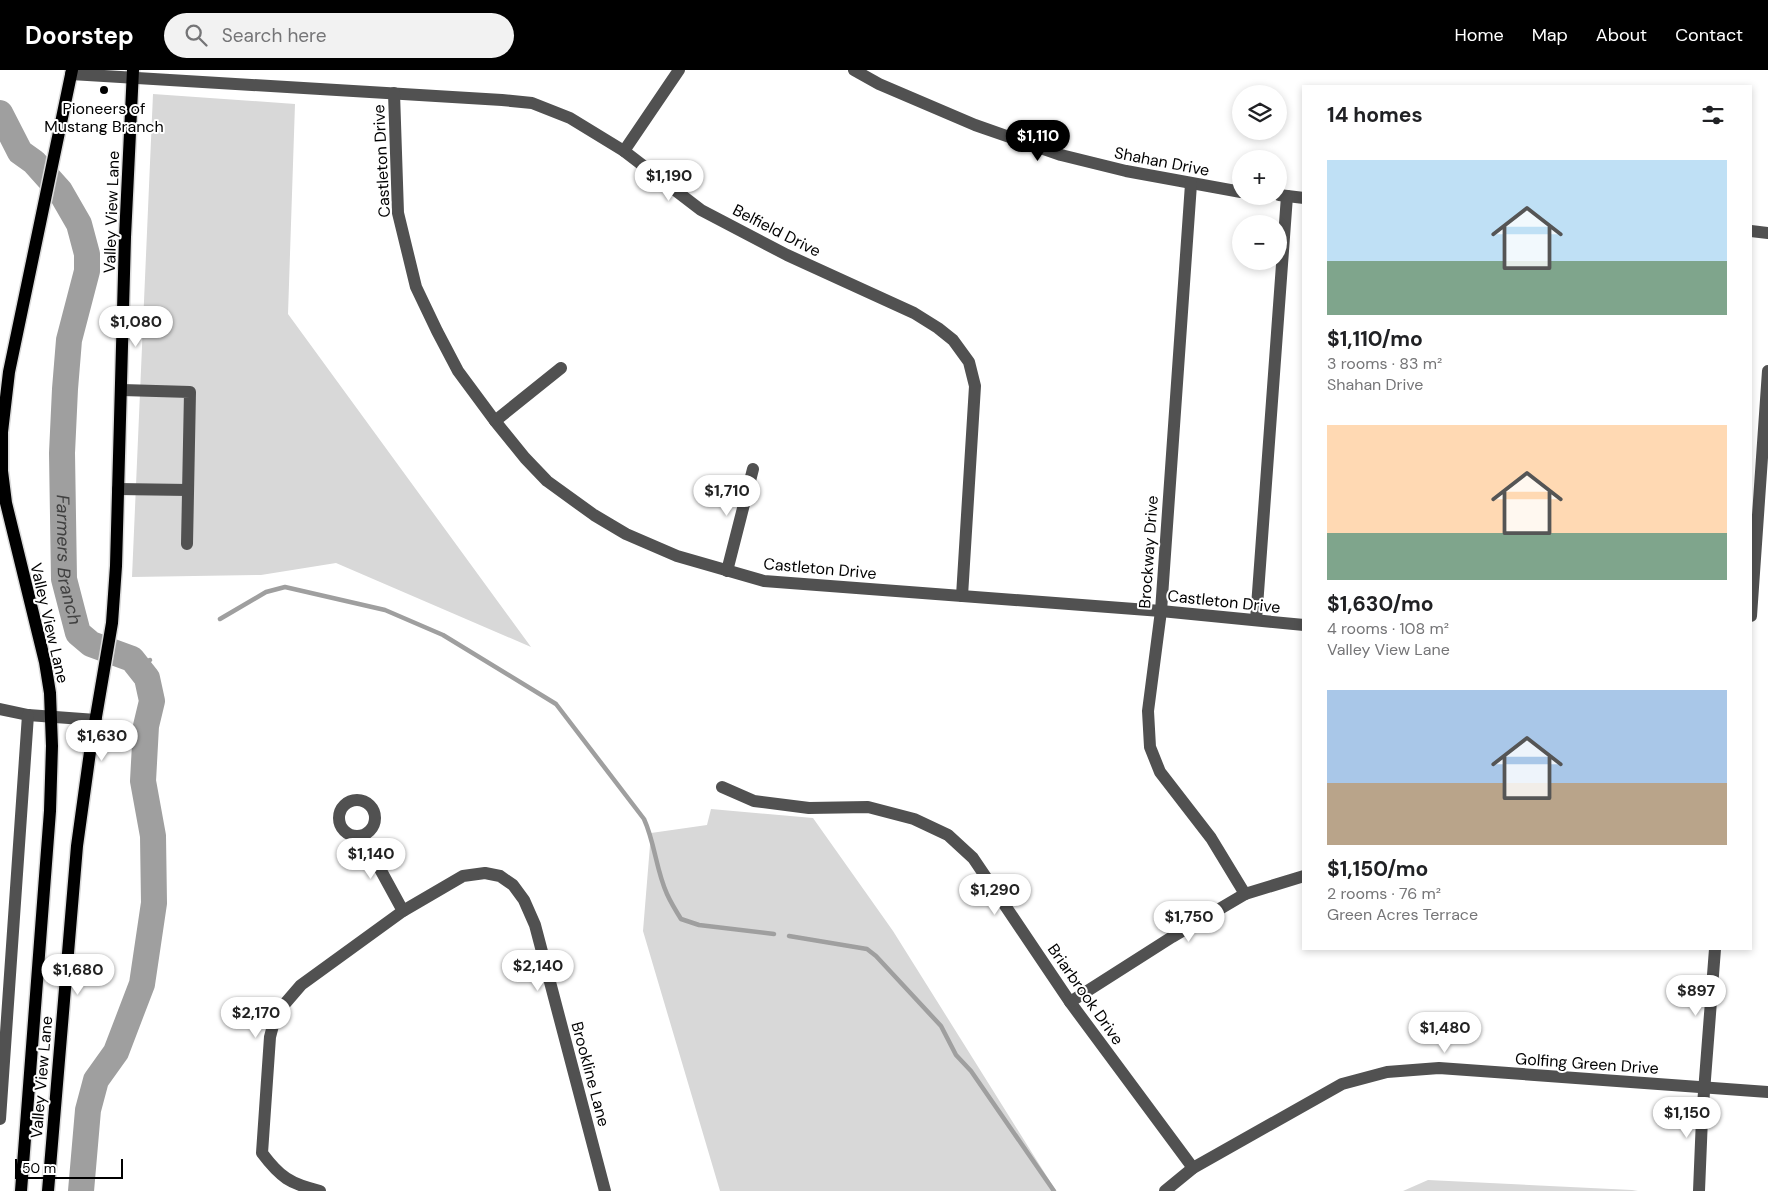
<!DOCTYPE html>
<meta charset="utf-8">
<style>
body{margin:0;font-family:"DM Sans",sans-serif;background:#f2f2f2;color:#202124;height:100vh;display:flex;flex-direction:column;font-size:19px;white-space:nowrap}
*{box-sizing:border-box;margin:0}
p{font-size:16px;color:#757577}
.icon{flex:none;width:28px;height:28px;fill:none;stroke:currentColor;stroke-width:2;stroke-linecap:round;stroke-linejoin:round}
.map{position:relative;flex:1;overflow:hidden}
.sheet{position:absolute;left:1302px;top:15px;width:450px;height:865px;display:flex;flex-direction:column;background:#fff;border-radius:0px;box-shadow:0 2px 8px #0003}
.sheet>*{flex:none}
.tools{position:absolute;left:1232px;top:15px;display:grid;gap:10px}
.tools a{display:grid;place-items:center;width:55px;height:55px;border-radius:50%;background:#fff;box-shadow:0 2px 8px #0003;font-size:25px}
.scale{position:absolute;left:15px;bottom:12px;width:108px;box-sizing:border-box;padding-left:5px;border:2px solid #000;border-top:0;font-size:14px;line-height:18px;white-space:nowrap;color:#000;-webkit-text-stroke:4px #fff;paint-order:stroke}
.price{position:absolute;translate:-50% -42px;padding:0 11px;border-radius:18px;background:#fff;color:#222;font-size:16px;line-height:32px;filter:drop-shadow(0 1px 2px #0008)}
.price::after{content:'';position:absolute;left:50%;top:30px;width:15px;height:11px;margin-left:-8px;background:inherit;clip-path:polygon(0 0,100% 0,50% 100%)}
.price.selected{background:#000;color:#fff}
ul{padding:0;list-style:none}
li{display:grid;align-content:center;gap:10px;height:265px;padding:0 25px}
li span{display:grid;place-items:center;height:155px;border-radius:0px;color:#555}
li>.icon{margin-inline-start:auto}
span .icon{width:90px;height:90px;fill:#fffc;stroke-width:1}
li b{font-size:21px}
h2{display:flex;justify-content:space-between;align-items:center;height:60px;padding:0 25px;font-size:21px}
header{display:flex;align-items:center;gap:30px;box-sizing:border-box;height:70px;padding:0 25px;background:#000;color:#fff}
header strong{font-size:24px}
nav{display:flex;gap:28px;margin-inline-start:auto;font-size:18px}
.search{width:350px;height:45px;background:#f2f2f2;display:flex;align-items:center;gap:12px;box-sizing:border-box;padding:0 18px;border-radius:28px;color:#757577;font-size:19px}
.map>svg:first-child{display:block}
.green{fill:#d8d8d8}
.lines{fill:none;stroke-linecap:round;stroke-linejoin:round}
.stream{stroke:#9f9f9f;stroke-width:4.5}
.river{stroke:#9f9f9f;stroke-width:26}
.major-casing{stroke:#dbdbdb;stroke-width:15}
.minor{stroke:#515151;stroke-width:12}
.major{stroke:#000;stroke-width:12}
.poi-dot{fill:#000;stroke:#fff;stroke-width:2}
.labels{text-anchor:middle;stroke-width:4;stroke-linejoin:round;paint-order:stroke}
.poi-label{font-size:16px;fill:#000;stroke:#fff}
.street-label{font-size:16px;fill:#000;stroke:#fff}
.water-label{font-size:18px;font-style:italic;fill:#404040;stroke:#fff}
</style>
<header>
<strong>Doorstep</strong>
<div class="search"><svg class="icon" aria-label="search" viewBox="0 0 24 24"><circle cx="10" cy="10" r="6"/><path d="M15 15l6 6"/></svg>Search here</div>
<nav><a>Home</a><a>Map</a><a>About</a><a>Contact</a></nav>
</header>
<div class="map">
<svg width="1768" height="1121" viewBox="0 0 1768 1121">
<rect width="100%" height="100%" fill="#fff"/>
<g class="green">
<path d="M153,24l142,10 -7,210 243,333 -195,-84 -75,12 -129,2z"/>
<path d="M711,739l102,9 80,113 163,260h-336l-77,-260 8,-98 56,-8z"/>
<path d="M1428,1110l204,10 6,1h-235z"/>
</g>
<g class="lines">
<g class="stream">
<path d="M220,549l46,-27 19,-5 100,23 58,25 113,69 88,115c11,24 12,51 23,75 4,9 9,17 14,25l18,6 75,9"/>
<path d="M139,597l11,-7"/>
<path d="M789,866l78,13 9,7 65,70 15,29 15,16 83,120"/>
</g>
<path class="river" id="s1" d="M0,43l20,39 14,10 26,29 19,33 8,30v17l-18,69 -4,49 -3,64 2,126 14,54 13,11 41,15 15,19 5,23 -6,25 -3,55 10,55 1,67 -12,81 -26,68 -20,28 -8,30 -7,81"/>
<defs>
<g id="major">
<path d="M21,1121l29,-380 2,-65 -2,-53 -5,-31 -39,-159 -4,-32v-39l7,-60 63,-302"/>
<path d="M48,1121l29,-345 13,-94 22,-129 4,-57 9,-329 8,-167"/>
</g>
</defs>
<use href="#major" class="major-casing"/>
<g class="minor">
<path d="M854,0l25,14 96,41 86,30 65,16 115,21"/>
<path d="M71,4l431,26 30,3 38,15 54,33 77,59 86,45 127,58 24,15 15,12 16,22 6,24 -13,210"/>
<path d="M394,23l4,120 18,74 21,44 21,40 37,50 30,37 22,23 47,34 32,19 51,22 87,25 397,30 143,14"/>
<path d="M624,81l55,-81"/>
<path d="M1191,114l-30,427 -13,100 2,36 10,25 51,66 34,56"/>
<path d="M1279,125l25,3"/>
<path d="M1751,161l17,2"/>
<path d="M122,320l68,2 -3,152"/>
<path d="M495,351l66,-53"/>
<path d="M118,419l70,1"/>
<path d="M727,501l26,-102"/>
<path d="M1751,546l17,-245"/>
<path d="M1256,550l31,-424"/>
<path d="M0,639l28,6 68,5"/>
<path d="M722,717l32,14 55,7 59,-1 46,12 34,16 25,23 97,144 123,166"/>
<circle cx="357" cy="748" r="18"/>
<path d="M362,766l41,75"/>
<path d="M1070,932l102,-65 73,-43 59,-18"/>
<path d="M0,1049l28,-404"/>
<path d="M320,1121c-30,-7 -40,-14 -58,-38l8,-116 6,-23 25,-29 102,-74 60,-35 22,-3 15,3 13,9 11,15 11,25 70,266"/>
<path d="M1165,1121l28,-23 149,-84 45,-12 52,-4 329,24"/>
<path d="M1699,1121l3,-73 13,-169"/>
</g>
<use href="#major" class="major"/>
</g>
<circle class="poi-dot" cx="104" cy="20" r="5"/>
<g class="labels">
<g class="poi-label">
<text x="104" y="44">Pioneers of<tspan x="104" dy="18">Mustang Branch</tspan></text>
</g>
<g class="street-label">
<text transform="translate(381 91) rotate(-93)" y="6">Castleton Drive</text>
<text transform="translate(1162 91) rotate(11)" y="6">Shahan Drive</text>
<text transform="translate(111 142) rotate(-88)" y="6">Valley View Lane</text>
<text transform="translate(777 160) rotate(27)" y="6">Belfield Drive</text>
<text transform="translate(1148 482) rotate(-86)" y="6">Brockway Drive</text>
<text transform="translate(820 498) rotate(5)" y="6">Castleton Drive</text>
<text transform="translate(1224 531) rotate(6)" y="6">Castleton Drive</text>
<text transform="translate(50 553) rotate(77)" y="6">Valley View Lane</text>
<text transform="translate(1086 924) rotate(55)" y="6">Briarbrook Drive</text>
<text transform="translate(1587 993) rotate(4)" y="6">Golfing Green Drive</text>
<text transform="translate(591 1004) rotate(75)" y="6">Brookline Lane</text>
<text transform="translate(41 1007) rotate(-85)" y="6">Valley View Lane</text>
</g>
<g class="water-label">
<text dy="6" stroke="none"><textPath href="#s1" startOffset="478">Farmers Branch</textPath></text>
</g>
</g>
</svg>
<div class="tools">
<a><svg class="icon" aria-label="layers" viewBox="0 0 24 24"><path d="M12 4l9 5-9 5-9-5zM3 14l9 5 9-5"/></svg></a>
<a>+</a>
<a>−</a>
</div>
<div class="scale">50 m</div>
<b class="price selected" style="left:1038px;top:92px">$1,110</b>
<b class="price" style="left:669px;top:132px">$1,190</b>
<b class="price" style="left:136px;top:278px">$1,080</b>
<b class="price" style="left:727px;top:447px">$1,710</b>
<b class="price" style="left:102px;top:692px">$1,630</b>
<b class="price" style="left:371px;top:810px">$1,140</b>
<b class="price" style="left:995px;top:846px">$1,290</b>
<b class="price" style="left:1189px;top:873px">$1,750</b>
<b class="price" style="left:538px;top:922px">$2,140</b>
<b class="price" style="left:78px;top:926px">$1,680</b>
<b class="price" style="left:1696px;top:947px">$897</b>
<b class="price" style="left:256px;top:969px">$2,170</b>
<b class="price" style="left:1445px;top:984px">$1,480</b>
<b class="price" style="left:1687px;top:1069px">$1,150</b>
<section class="sheet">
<h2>14 homes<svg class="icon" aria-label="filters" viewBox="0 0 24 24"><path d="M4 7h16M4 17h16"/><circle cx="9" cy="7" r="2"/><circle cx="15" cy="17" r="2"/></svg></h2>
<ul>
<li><span style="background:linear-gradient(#bfe0f5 65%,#7fa58c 0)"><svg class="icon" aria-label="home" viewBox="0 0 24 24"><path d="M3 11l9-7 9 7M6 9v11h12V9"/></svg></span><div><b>$1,110/mo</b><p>3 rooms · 83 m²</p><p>Shahan Drive</p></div></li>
<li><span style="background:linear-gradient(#ffd9b3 70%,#7fa58c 0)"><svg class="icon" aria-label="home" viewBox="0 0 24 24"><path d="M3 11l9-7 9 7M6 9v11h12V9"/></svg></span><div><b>$1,630/mo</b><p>4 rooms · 108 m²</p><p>Valley View Lane</p></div></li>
<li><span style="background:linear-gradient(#a9c7e8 60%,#b9a48a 0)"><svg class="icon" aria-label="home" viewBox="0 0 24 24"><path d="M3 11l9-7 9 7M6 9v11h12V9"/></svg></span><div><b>$1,150/mo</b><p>2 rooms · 76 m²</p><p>Green Acres Terrace</p></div></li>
</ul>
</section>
</div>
